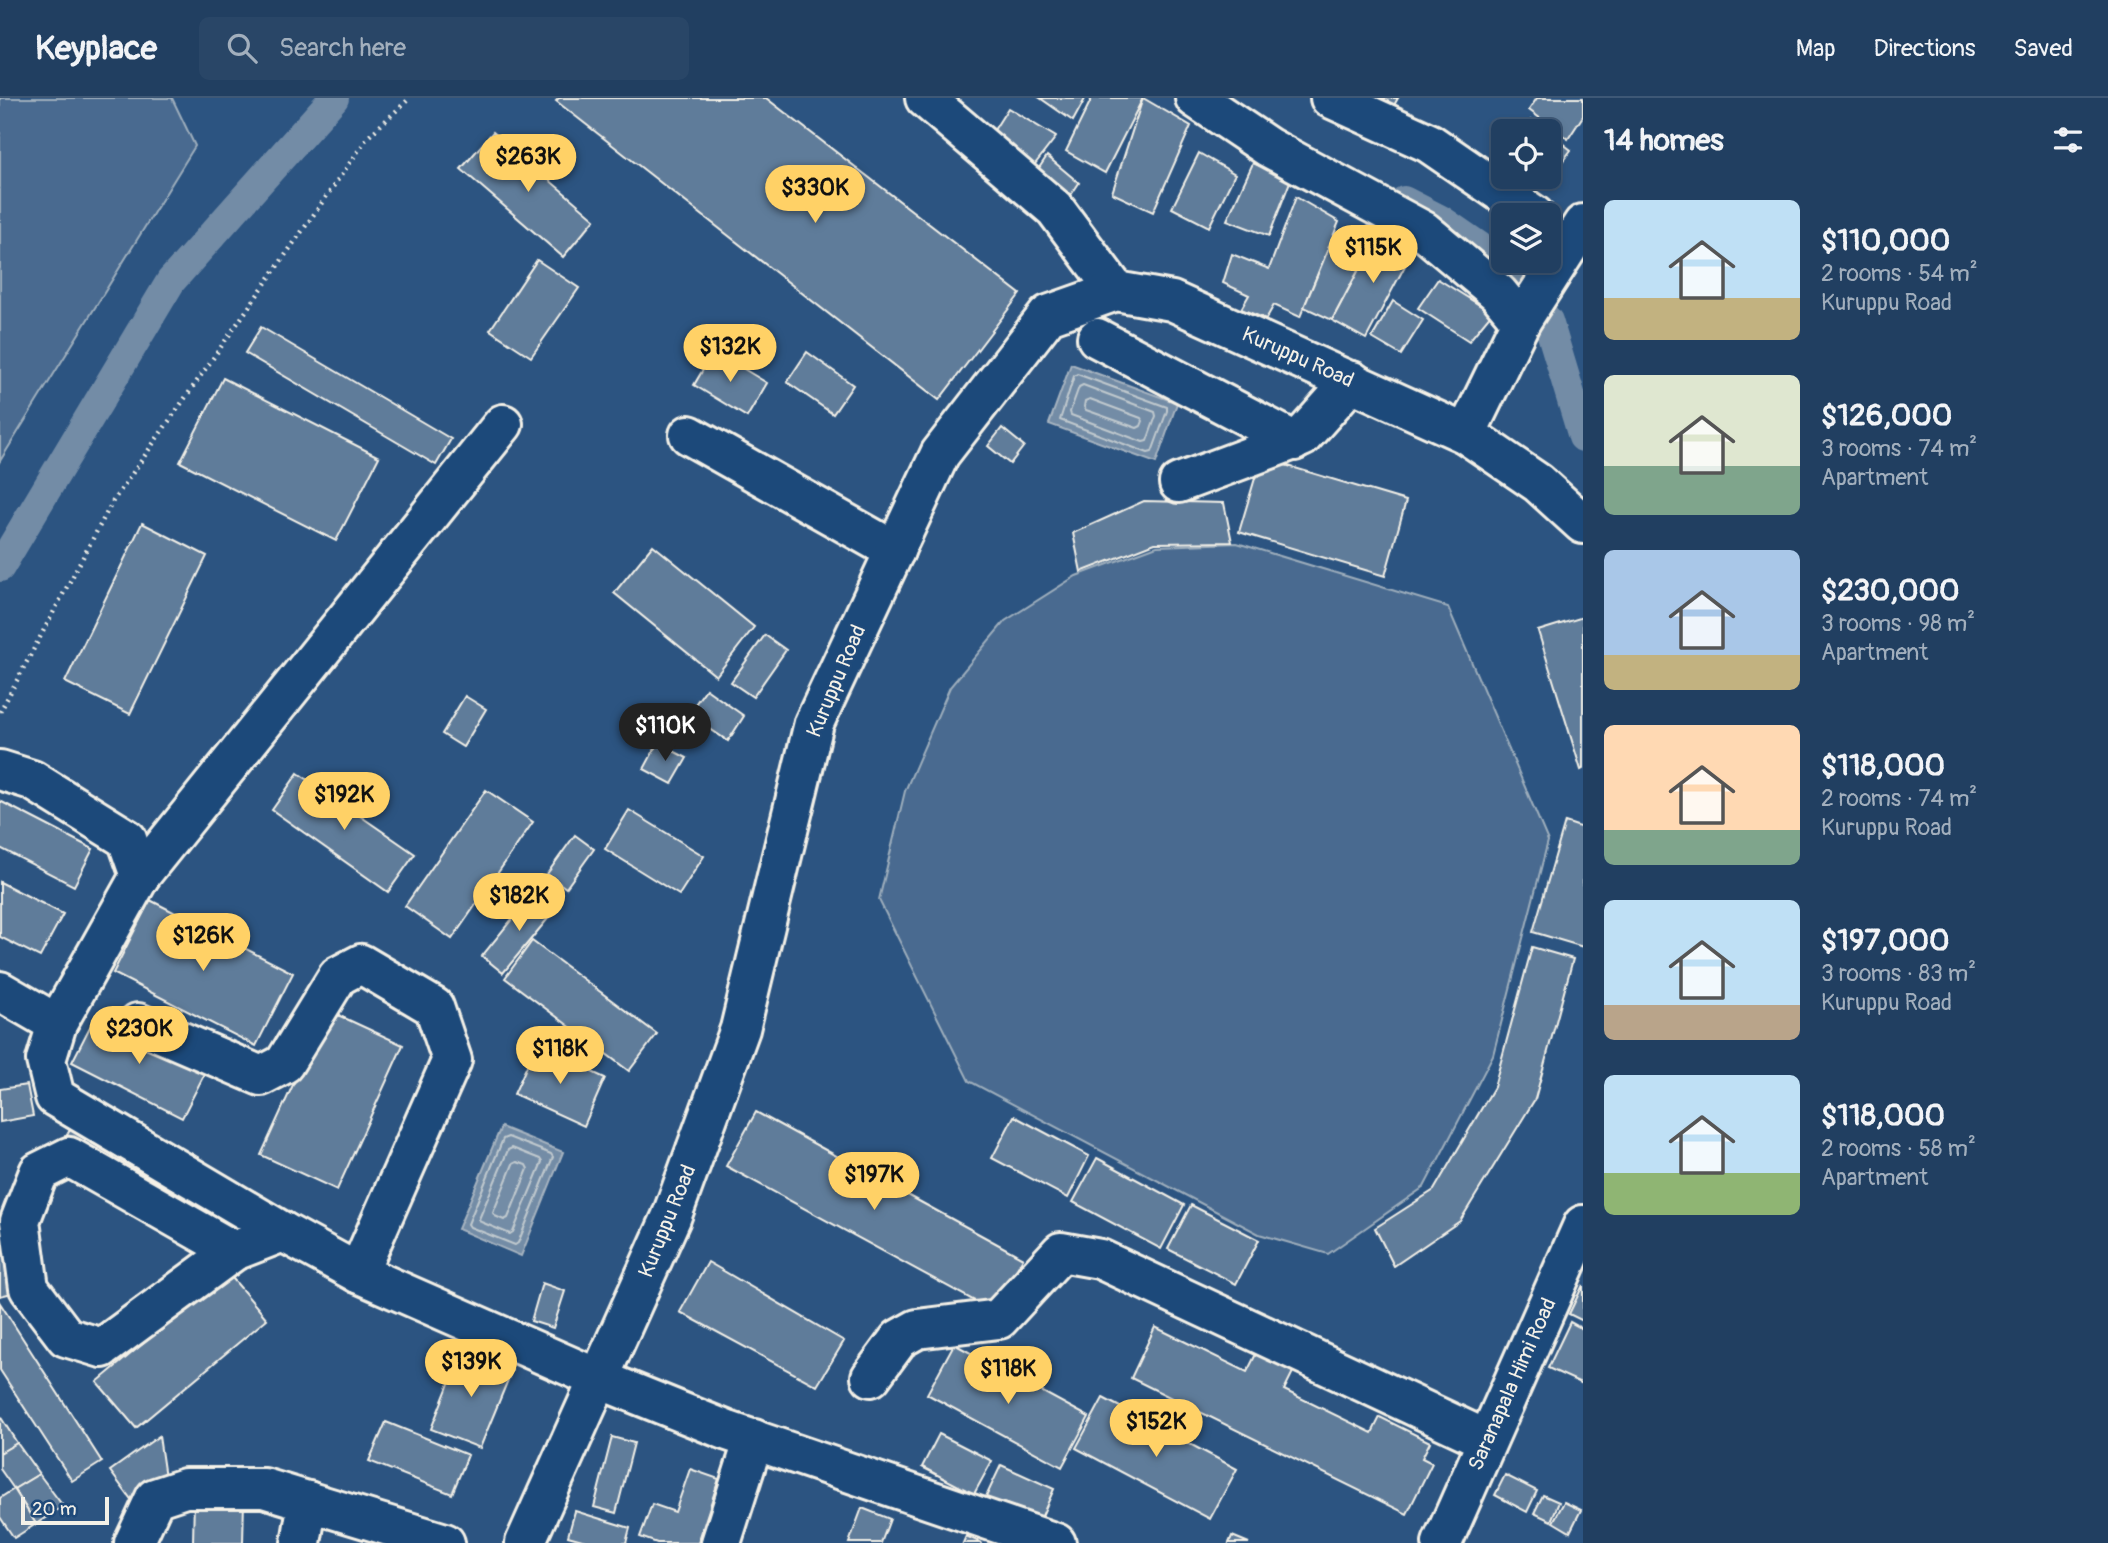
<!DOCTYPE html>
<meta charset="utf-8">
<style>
body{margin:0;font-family:Pangolin,sans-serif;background:#294667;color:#f1f3f6;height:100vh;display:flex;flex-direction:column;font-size:26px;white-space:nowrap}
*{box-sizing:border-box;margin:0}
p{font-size:23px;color:#a2afbd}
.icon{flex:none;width:38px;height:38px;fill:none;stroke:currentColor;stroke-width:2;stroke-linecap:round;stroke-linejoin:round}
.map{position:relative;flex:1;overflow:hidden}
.drawer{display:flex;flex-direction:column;background:#213f61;width:525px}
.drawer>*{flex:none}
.buttons{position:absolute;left:1491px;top:21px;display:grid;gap:14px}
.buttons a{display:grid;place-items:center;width:70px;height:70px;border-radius:10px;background:#213f61;box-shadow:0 4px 10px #0003,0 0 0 2px #3e5876;font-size:35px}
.scale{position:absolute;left:21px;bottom:18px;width:88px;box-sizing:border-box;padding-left:7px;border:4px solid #f4f1e8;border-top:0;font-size:19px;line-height:24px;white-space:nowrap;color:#f4f1e8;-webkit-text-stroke:5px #1f4a7a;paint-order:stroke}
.price{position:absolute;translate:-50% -60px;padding:0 16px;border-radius:24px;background:#ffd166;color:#111;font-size:23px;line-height:46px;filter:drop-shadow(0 2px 4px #0008)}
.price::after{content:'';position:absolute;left:50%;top:42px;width:21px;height:16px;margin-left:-10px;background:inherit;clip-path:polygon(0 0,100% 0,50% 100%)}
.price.active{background:#222;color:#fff}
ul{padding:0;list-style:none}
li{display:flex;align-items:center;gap:21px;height:175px;padding:0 21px}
li span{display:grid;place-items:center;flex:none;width:196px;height:140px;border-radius:10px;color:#555}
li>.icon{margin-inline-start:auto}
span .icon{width:84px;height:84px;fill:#fffc;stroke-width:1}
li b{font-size:30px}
h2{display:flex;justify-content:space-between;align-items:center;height:84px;padding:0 21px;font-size:30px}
header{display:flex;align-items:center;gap:42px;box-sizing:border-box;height:98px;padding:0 35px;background:#213f61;border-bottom:2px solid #3e5876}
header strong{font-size:33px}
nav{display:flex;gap:38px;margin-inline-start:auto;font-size:24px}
.search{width:490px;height:63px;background:#294667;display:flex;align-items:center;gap:18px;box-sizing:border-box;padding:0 24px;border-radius:10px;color:#a2afbd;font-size:26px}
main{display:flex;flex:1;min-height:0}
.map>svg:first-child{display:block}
.green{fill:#496b90;stroke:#9eaebc;stroke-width:2}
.water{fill:#738ca6;stroke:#a7b4c0;stroke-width:2}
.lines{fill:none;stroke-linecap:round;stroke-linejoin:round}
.shore{stroke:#c0c9ce;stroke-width:2}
.canal{stroke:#738ca6;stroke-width:30}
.building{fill:#5e7b9a;stroke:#f4f1e8;stroke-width:2}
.minor-casing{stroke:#f4f1e8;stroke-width:44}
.path{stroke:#f4f1e8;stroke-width:4.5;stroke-dasharray:2 5;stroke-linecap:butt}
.minor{stroke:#1f4a7a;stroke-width:38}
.labels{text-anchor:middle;stroke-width:5;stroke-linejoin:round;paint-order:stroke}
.street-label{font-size:21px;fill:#f4f1e8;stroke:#1f4a7a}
</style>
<header>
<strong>Keyplace</strong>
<div class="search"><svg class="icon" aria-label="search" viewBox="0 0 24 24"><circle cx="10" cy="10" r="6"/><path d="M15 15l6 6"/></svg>Search here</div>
<nav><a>Map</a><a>Directions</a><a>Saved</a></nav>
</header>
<main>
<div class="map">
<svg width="1583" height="1445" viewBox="0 0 1583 1445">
<rect width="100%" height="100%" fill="#2c5481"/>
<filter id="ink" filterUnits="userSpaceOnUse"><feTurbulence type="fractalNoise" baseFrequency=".0143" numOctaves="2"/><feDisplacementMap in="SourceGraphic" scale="14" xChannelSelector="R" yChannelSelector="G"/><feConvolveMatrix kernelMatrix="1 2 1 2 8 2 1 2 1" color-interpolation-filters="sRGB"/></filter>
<g filter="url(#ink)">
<g class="green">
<path d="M0,0h172l23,48 -195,315z"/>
<path d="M1237,445l211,64 100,234 -55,214 -69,132 -96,67 -69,-20 -290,-153 -90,-181 26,-109 45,-104 55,-66 71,-45 81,-30z"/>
</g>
<g class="water">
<path d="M1071,266l106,39 -21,60 -107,-39z"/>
<path d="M501,1029l62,25 -42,104 -63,-27z"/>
</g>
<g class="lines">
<g class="shore">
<path d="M1077,276l90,33v4l-15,41 -4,1 -88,-33 14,-44z"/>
<path d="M1083,287l72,27 1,4 -9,25 -4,1 -72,-27 -1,-3 9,-25z"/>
<path d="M1090,301l51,19 2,3 -2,5 -4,2 -51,-18 -2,-3 1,-6z"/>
<path d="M508,1039l43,17 2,3 -35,86 -3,2 -45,-18 -2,-3 35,-85z"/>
<path d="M512,1050l28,11 2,3 -29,70 -3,2 -29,-12 -2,-3 29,-69z"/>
<path d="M517,1064l9,3 2,4 -20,49 -4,2 -9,-4 -2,-3 20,-49z"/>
</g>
<g class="canal">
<path d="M1404,103l37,19 55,38 52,63 35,116"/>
<path d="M0,469l171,-286 163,-183"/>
</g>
</g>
<g class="building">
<path d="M559,0h207l254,196 -81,106 -383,-299z"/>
<path d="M1040,0h43l2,1 -12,22z"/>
<path d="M1092,0h51l-38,75 -39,-22z"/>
<path d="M1143,0l48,28 -38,86 -41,-19z"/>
<path d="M1372,0h26l-6,11z"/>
<path d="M1537,0h46v18l-15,23 -39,-29z"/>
<path d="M1008,10l48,29 -24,31 -43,-30z"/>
<path d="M1531,22l15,11h-24z"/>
<path d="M493,34l102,87 -32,38 -102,-88z"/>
<path d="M1549,35l22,17 -13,17 -9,-7z"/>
<path d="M1199,55l36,21 -26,53 -37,-19z"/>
<path d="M1047,58l32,27 -14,21 -34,-24z"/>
<path d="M1253,65l38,16 -22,57 -42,-16z"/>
<path d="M1296,99l43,25 -39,95 -26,-12 -8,14 -25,-10 8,-14 -26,-12 9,-29 37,15z"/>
<path d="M1380,132l34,19 -48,90 -34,-19z"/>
<path d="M1335,135l33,19 -36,68 -28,-13z"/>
<path d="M537,162l42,28 -48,69 -41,-27z"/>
<path d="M1438,181l54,34 -23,28 -51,-33z"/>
<path d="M1393,203l30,19 -22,35 -29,-17z"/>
<path d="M261,229l190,112 -15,26 -191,-112z"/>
<path d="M714,253l53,32 -20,34 -53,-32z"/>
<path d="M807,254l46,33 -20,29 -46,-32z"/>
<path d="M223,280l156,79 -43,84 -156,-79z"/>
<path d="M1002,330l22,18 -14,18 -22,-18z"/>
<path d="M1261,360l145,43 -21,75 -146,-44z"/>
<path d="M1144,403l80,2 8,39 -77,1 -74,29 -8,-39z"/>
<path d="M142,425l65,33 -77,158 -65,-32z"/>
<path d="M653,447l101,82 -38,49 -102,-83z"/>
<path d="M1583,519v152l-2,1 -43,-139z"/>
<path d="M765,537l21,15 -33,47 -22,-15z"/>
<path d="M706,591l38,27 -16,25 -40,-27z"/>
<path d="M465,598l21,13 -23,38 -21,-13z"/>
<path d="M658,645l29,15 -15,26 -28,-15z"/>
<path d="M298,675l117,81 -27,38 -116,-82z"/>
<path d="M486,692l47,32 -81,117 -47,-33z"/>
<path d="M0,703l93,48 -19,37 -74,-38z"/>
<path d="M629,712l75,46 -25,39 -74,-46z"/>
<path d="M1565,724l18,6v119l-50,-15z"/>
<path d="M575,737l19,14 -28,39 -19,-14z"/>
<path d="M0,784l63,32 -23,43 -40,-20z"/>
<path d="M534,794l21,18 -52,63 -21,-17z"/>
<path d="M150,802l143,73 -37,73 -143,-73z"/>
<path d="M532,843l125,93 -28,37 -124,-93z"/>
<path d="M1532,849l41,12 -38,140 -75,122 -66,45 -19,-38 59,-38 60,-103z"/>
<path d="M327,912l76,35 -66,145 -76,-35z"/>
<path d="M96,917l110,56 -24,47 -110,-56z"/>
<path d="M536,948l69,32 -21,48 -70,-32z"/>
<path d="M27,987l6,31 -33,6v-33z"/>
<path d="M756,1014l267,146 -30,53 -267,-145z"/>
<path d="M1014,1018l75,40 -21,42 -76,-40z"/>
<path d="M77,1020l151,87 -10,18 -151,-88z"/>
<path d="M1097,1060l87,47 -23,44 -88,-47z"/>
<path d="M1191,1107l68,35 -23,44 -68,-35z"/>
<path d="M2,1130l14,64 -16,4v-67z"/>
<path d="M708,1164l136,79 -27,45 -137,-74z"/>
<path d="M228,1175l39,46 -131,109 -39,-46z"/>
<path d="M542,1185l23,8 -12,37 -22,-7z"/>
<path d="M1583,1187v36l-14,-7z"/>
<path d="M0,1205l102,159 -30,19 -72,-111z"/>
<path d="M1570,1224l13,7v55l-35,-16z"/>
<path d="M1155,1229l92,45 10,-20 37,18 -10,20 88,43 8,-16 50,25 -8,16 10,5 -25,51 -276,-136z"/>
<path d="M954,1246l135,73 -27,50 -135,-73z"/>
<path d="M462,1253l50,19 -32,78 -49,-19z"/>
<path d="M1103,1300l134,71 -27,50 -134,-71z"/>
<path d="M0,1318l17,27 -17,10z"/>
<path d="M386,1324l82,33 -16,39 -83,-33z"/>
<path d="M939,1336l53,27 -18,33 -52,-27z"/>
<path d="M159,1338l7,48 -30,22 -26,-35z"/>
<path d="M612,1339l22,6 -18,70 -22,-6z"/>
<path d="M17,1345l22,31 -25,15 -14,-20v-16z"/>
<path d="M1001,1367l53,24 -16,36 -54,-24z"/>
<path d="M690,1371l29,10 -21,64h-41l-17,-6 12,-33 23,8z"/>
<path d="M39,1376l24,32 -27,18 -22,-35z"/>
<path d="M1505,1377l32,16 -10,21 -32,-17z"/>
<path d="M14,1391l22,35 -22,14 -14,-21v-19z"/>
<path d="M1543,1397l16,7 -8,19 -17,-8z"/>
<path d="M194,1401l50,1 -1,43h-50z"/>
<path d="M1564,1404l17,8 -11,22 -17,-10z"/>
<path d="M862,1410l28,11 -9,24h-32z"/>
<path d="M575,1413l55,17 -4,15h-33l-25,-7z"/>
<path d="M966,1438l16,7h-19z"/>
<path d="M1232,1438l17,7h-20z"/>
</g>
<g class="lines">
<defs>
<g id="minor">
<path d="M925,0l130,111 61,82"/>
<path d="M1195,0l73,49 156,84 74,62 23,28"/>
<path d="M1330,0l99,45 105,72"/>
<path d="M1097,240l197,103"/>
<path d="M1466,336l55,-113 62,-97"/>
<path d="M689,337l206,116"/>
<path d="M1179,385l123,-46 50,-56"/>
<path d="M0,672l32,10 95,59 13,37 -83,148 -11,36 9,37 228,135 75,41 241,106 129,52 328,112"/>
<path d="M140,778l363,-452"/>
<path d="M0,893l57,33"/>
<path d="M138,925l123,53 23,-12 54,-88 23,-12 73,43 18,53 -94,213"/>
<path d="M234,1153l-165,-94 -30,15 -19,49 9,67 37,49 36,11 132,-97 49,-19"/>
<path d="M871,1279l28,-38 18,-10 82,-10 62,-67 39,7 387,181"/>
<path d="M134,1445l21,-45 30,-10h79l181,55"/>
<path d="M301,1445l7,-42"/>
<path d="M525,1445l146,-325 69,-189 74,-306 126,-269 108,-139 68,-24 56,10 294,133 72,49 45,41"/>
<path d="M721,1445l33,-104"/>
<path d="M1442,1445l141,-318"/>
</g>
</defs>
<use href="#minor" class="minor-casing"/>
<path class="path" d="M0,614l113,-211 255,-364 42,-39"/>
<use href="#minor" class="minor"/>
</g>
</g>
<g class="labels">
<g class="street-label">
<text transform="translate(1298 259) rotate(24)" y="7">Kuruppu Road</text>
<text transform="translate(836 583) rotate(-67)" y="7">Kuruppu Road</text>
<text transform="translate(667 1123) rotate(-68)" y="7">Kuruppu Road</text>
<text transform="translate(1512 1286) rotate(-66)" y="7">Saranapala Himi Road</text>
</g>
</g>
</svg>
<div class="buttons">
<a><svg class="icon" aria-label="locate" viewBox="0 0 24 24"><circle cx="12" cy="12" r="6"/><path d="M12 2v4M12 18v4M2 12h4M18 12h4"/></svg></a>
<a><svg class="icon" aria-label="layers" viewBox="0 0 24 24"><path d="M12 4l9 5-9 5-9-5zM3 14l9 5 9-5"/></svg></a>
</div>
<div class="scale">20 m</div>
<b class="price" style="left:528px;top:96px">$263K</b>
<b class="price" style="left:815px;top:127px">$330K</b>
<b class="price" style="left:1373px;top:187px">$115K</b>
<b class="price" style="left:730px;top:286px">$132K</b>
<b class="price active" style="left:665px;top:665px">$110K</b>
<b class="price" style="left:344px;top:734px">$192K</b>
<b class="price" style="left:519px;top:835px">$182K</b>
<b class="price" style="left:203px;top:875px">$126K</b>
<b class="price" style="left:139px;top:968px">$230K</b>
<b class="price" style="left:560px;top:988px">$118K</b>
<b class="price" style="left:874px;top:1114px">$197K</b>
<b class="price" style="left:471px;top:1301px">$139K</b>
<b class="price" style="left:1008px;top:1308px">$118K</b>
<b class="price" style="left:1156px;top:1361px">$152K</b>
</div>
<section class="drawer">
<h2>14 homes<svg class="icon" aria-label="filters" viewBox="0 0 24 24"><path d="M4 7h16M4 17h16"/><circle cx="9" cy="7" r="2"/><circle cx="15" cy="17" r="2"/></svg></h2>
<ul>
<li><span style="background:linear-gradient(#bfe0f5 70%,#c2b280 0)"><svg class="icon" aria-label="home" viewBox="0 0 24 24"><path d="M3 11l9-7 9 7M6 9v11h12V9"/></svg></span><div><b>$110,000</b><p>2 rooms · 54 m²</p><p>Kuruppu Road</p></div></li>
<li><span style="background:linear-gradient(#dfe7d0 65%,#7fa58c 0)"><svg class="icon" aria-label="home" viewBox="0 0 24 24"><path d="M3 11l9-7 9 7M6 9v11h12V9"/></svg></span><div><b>$126,000</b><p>3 rooms · 74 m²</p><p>Apartment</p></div></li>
<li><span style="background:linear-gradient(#a9c7e8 75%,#c2b280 0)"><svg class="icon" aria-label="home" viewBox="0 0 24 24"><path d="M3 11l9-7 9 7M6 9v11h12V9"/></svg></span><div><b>$230,000</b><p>3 rooms · 98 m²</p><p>Apartment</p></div></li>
<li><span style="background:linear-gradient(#ffd9b3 75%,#7fa58c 0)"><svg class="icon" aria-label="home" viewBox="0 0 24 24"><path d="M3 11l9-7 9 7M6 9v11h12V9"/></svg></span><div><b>$118,000</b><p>2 rooms · 74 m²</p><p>Kuruppu Road</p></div></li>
<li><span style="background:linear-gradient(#bfe0f5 75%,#b9a48a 0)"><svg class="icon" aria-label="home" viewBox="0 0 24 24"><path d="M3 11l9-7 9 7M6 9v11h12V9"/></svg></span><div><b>$197,000</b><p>3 rooms · 83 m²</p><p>Kuruppu Road</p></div></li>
<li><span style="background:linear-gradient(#bfe0f5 70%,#8fb573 0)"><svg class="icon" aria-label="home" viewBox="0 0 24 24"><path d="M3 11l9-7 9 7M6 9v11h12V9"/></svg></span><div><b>$118,000</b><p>2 rooms · 58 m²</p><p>Apartment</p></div></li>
</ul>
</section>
</main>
